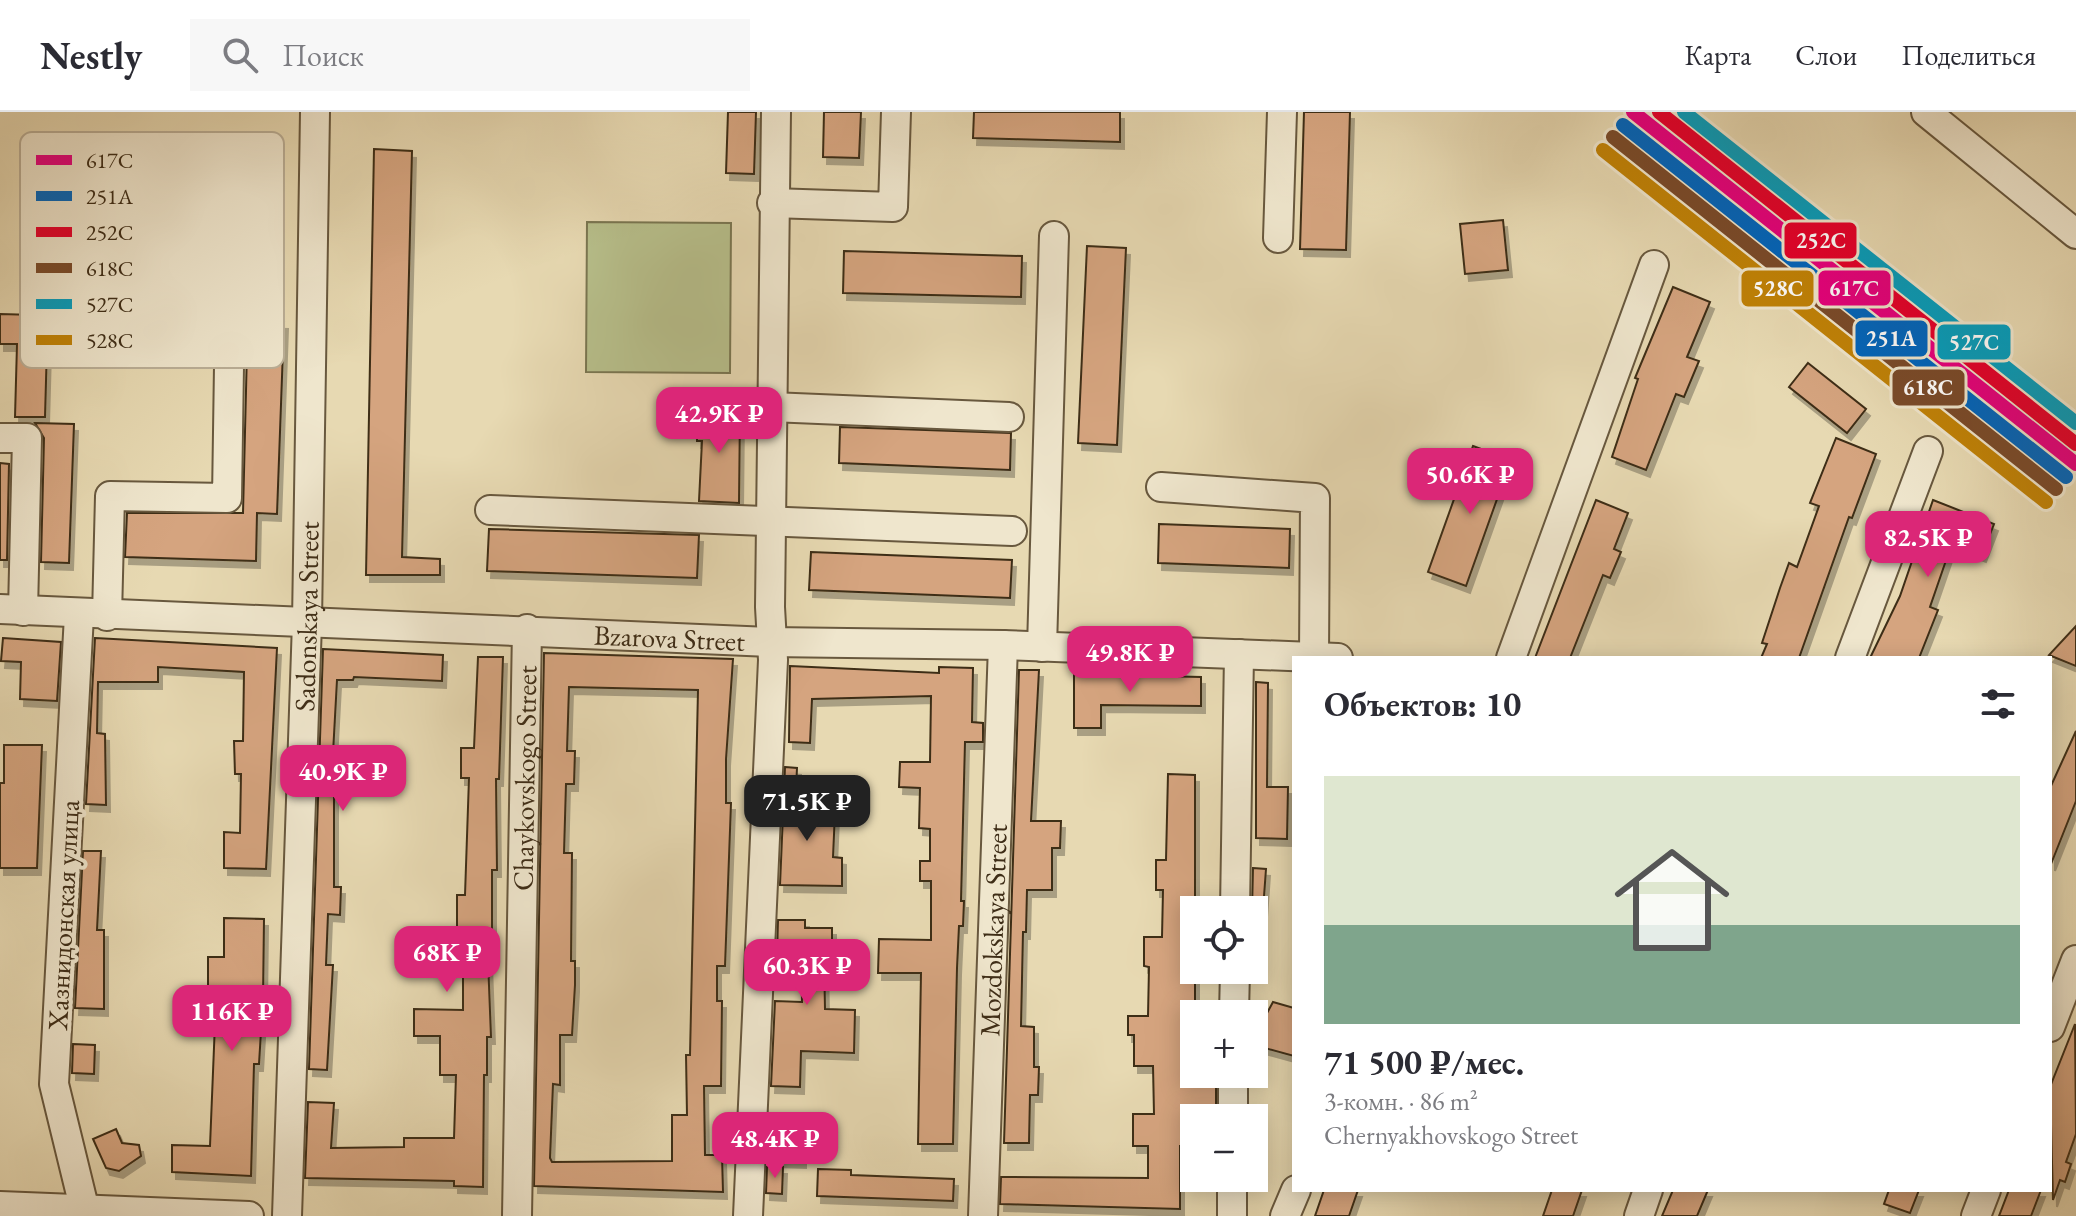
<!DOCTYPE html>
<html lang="ru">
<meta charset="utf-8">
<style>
body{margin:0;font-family:"EB Garamond",serif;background:#f7f7f7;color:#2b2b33;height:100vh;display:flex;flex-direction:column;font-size:30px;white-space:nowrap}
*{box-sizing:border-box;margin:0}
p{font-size:26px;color:#7c7c81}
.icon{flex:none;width:44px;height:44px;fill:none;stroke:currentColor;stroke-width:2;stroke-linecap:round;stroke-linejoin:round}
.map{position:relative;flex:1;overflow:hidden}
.side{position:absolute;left:1292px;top:544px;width:760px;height:536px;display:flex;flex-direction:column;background:#fff;border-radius:0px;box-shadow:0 4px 20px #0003}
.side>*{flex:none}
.tools{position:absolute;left:1180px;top:784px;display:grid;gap:16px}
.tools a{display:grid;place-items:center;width:88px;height:88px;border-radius:0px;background:#fff;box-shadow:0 4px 20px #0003;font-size:40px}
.price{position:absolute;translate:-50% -68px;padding:0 18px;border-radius:16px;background:#db2777;color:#fff;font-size:26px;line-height:52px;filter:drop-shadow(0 2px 4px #0008)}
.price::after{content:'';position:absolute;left:50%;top:48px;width:24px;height:18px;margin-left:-12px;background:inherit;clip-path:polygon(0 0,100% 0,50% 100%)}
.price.current{background:#222;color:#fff}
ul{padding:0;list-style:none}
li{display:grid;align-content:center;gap:16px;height:424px;padding:0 32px}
li span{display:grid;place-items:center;height:248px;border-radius:0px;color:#555}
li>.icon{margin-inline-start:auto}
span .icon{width:144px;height:144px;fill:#fffc;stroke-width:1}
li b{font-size:34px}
h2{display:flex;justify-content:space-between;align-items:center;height:96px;padding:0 32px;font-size:34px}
header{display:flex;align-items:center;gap:48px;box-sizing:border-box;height:112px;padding:0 40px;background:#fff;border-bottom:2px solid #e1e1e2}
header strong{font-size:38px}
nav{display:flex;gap:44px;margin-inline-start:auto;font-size:28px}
.search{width:560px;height:72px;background:#f7f7f7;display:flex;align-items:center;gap:20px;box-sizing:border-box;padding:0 28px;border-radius:0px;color:#7c7c81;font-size:30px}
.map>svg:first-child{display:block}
.green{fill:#b7bf8b;stroke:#7a7651;stroke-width:2}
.building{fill:#d5a47f;stroke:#3e2d17;stroke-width:2;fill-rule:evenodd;filter:url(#shadow)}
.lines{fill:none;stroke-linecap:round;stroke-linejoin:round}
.minor-casing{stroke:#68583e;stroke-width:32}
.minor{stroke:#efe6cd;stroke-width:28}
.rail-1-casing{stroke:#efe6cd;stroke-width:20}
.rail-2-casing{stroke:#efe6cd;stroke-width:20}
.rail-3-casing{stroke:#efe6cd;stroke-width:20}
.rail-4-casing{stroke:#efe6cd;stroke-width:20}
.rail-5-casing{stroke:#efe6cd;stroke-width:20}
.rail-6-casing{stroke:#efe6cd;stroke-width:20}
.rail-1{stroke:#e5007d;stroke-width:14}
.rail-2{stroke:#0065bd;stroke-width:14}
.rail-3{stroke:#e4002b;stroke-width:14}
.rail-4{stroke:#7a4b2a;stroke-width:14}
.rail-5{stroke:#069dbc;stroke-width:14}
.rail-6{stroke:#c08207;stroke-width:14}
.labels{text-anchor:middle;stroke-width:8;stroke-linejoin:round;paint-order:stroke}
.street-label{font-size:28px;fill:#3e2d17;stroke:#efe6cd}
.key{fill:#efe6cd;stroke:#baae96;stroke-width:2}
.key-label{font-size:22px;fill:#3e2d17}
.line-badge{stroke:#efe6cd;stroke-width:3}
.badge-label{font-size:22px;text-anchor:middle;font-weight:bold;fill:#fff}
</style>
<header>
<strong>Nestly</strong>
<div class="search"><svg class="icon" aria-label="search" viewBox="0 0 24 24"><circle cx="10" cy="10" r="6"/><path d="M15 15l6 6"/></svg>Поиск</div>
<nav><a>Карта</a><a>Слои</a><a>Поделиться</a></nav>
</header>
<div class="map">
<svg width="2076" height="1104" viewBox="0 0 2076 1104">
<defs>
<filter id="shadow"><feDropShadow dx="4" dy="7" stdDeviation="0" flood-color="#0004"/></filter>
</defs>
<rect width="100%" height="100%" fill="#e7d9b2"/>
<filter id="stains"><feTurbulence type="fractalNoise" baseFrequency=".0025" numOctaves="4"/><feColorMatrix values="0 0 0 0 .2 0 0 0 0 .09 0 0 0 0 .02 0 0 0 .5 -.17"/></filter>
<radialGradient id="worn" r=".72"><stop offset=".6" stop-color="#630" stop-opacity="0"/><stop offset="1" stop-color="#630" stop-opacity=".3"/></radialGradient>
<path class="green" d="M587,110l144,1 -1,150 -144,-1z"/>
<g class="building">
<path d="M728,0h28l-2,62 -28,-1z"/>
<path d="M824,0h37l-2,46 -36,-1z"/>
<path d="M974,0h146v30l-147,-4z"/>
<path d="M1304,0h46l-4,138 -46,-1z"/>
<path d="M374,37l38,2 -10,406 38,2v16h-74z"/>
<path d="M1503,108l5,50 -43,4 -5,-50z"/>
<path d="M1087,134l39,2 -9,197 -39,-2z"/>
<path d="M844,139l178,5 -1,41 -178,-4z"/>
<path d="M1673,175l37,15 -23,55 12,4 -15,36 -8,-3 -30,76 -34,-13 26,-78 -3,-1z"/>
<path d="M0,202l284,8 -7,192 -20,-1 -1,48 -131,-4 2,-44h116l4,-163 -200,-5 -2,72h-30l2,-73h-17z"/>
<path d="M1808,251l58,46 -19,24 -58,-46z"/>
<path d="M697,298h43l-1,93 -40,-2 3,-60h-5z"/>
<path d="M35,311l39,1 -5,139 -28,-1 3,-124z"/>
<path d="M840,315l171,6 -1,37 -171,-7z"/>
<path d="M1836,326l40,16 -24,64 -3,-1 -50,141h-38l6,-14 -5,-1 18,-55 9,-25 8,4 22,-61 -9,-3z"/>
<path d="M1473,334l38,14 -45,126 -38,-14z"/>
<path d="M0,351l9,1 -2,96h-7z"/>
<path d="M1596,388l32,13 -14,36 7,3 -11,26 -7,-3 -33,83h-35z"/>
<path d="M1933,388l61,24 -12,31 -30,-12 -22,64 8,3 -19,48h-49l30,-62z"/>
<path d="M1159,412l131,5 -1,39 -131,-5z"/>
<path d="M489,417l210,6 -2,43 -210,-7z"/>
<path d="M811,440l201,8 -2,38 -201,-8z"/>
<path d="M2076,514v40l-27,-11z"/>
<path d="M3,526l58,4 -4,59 -37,-2 1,-37 -20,-1z"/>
<path d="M95,526l182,10 -11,221 -42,-1v-36l16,1 1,-59h-6l-1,-33h9l1,-69 -86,-5v15h-60l-1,51 8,1 1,71 -20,-1z"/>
<path d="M323,537l120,6 -1,26 -88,-4 -1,3h-16l-6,110h3v97h7l-1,28 -12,-1 -2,51h7l-6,105 -18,-1z"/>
<path d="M544,541l189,6 -7,100v44h5l-6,163h-8v35h5l-1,85h-17l1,69h17l1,37 -189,-6zM569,575l129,3 -8,365h-4l1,60h-15v46l-120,1 -2,-4 3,-74 7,1v-50h12l3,-50v-24h-4l1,-108h-8l2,-69h8l1,-33h-8z"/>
<path d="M478,545h25l-4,122h-3l1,91h-5v90h-4l3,77h-4v38h-3l-1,112 -29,-1v-5l-149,-3 3,-76 26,1 -3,45 73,-1v-9h50l2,-63h-16v-39h-26v-27l49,1v-51h-17l1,-28h10v-36h8l4,-117h-8v-30h13z"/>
<path d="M790,554l149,7v-6l34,1 -1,54 11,1v19h-18l-4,159h3l-1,25h-4l-2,42 -4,176h-35l3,-171h-43l1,-34 52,1v-59h-11v-20h10v-32l-11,-1 1,-40 -21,-1 1,-25h30l1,-66 -119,3 -2,44 -21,-1z"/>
<path d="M1019,558h20l-8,151h30l-1,27h-8v42h-25l-1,42h-3l-2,94 13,1v40h5l-1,28h-8l-1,48h-25z"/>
<path d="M1074,562l127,3v29l-100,-1v23h-27z"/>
<path d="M1256,570l12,1 -1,104h21l-1,52 -31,-1z"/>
<path d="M2076,619v70l-25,63 -1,-76z"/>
<path d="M4,633h38l-5,123h-37v-85h4z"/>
<path d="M785,655l12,1 -2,42 40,2 -2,45 9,1v28l-62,-1z"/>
<path d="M1168,662l27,1v227h-8l-1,65h4v7h26v44h-30v28h-6v63l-180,-5 1,-27 147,1v-32h-15v-32h21l-1,-48h-19v-31h-6v-19h20l1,-49 -5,-1v-29h18l1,-47h-7v-30h10z"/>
<path d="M83,739h18l-4,79h7v79l-29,-1z"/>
<path d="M1253,756l13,1 -3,41h-11z"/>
<path d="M224,806l40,1 -1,80 -4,65h-5l-3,112 -79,-4v-27l38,1 6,-148h-8v-41h16z"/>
<path d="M778,808h27v8h27v28h-8l1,53 30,1 -1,43 -53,-2 -1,36 -29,-1 4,-85 27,1 -1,-47h-24z"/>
<path d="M1273,890l21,6v48l-40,-11v-8z"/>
<path d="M2075,912l1,110 -10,28 5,2 -6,18 -5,-2 -7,20 -3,-113z"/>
<path d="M73,932l22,1 -1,29 -22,-1z"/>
<path d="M116,1017l6,14 17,2 2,11 -22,15 -13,-3 -13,-29z"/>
<path d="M772,1023l30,1v25l-30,-1z"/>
<path d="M767,1055h16l-1,27 -16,-1z"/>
<path d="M818,1057l33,1v5l103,4 -1,22 -136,-5z"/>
<path d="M1324,1078h34l-9,26h-34z"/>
<path d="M1552,1078h30l-9,26h-30z"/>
<path d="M1673,1078h35l-11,26h-35z"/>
<path d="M1889,1078h30l-9,23 -26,-9z"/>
<path d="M2009,1078h32l-10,26h-32z"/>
</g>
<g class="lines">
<defs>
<g id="minor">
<path d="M1926,0l150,122"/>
<path d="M772,91l121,4 3,-95"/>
<path d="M1278,126l4,-126"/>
<path d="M771,295l238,10"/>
<path d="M0,326h27l-4,173"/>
<path d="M1161,375l154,11 -1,159"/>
<path d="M490,398l522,21"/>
<path id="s1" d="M0,497l770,33 233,3 335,13"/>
<path d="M79,503l-25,469 31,127"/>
<path d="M107,504l3,-120 117,2 2,-132"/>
<path d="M1042,535l12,-411"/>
<path d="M1511,546l143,-393"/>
<path d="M1850,546l78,-207"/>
<path d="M1235,798l4,-256"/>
<path d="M1234,902l1,-44"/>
<path d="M2050,915l26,-67"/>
<path d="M1233,1006v-44"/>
<path d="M0,1094l249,10"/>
<path id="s2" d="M287,1104l20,-594 8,-510"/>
<path id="s3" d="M517,1104l10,-587"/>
<path d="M748,1104l25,-556 -3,-53 6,-495"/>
<path id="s4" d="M983,1104l20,-571"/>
<path d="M1232,1104v-38"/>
<path d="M1285,1104l11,-26"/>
<path d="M1639,1104l9,-26"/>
<path d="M1976,1104l10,-26"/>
</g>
</defs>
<use href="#minor" class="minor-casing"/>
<use href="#minor" class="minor"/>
<defs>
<path id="rail-1" d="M1633,0l443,352"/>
<path id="rail-2" d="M1623,13l443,352"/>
<path id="rail-3" d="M1659,0l417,332"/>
<path id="rail-4" d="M1613,25l443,352"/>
<path id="rail-5" d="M1684,0l392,311"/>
<path id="rail-6" d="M1603,38l443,352"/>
</defs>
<use href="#rail-1" class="rail-1-casing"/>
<use href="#rail-2" class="rail-2-casing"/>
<use href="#rail-3" class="rail-3-casing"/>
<use href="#rail-4" class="rail-4-casing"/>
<use href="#rail-5" class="rail-5-casing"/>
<use href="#rail-6" class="rail-6-casing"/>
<use href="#rail-1" class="rail-1"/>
<use href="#rail-2" class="rail-2"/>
<use href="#rail-3" class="rail-3"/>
<use href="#rail-4" class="rail-4"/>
<use href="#rail-5" class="rail-5"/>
<use href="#rail-6" class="rail-6"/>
</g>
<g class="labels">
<g class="street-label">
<text dy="10" stroke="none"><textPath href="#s2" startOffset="600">Sadonskaya Street</textPath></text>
<text dy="10" stroke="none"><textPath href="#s1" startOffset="670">Bzarova Street</textPath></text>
<text dy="10" stroke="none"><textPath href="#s3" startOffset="438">Chaykovskogo Street</textPath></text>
<text transform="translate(63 803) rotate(-87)" y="10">Хазнидонская улица</text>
<text dy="10" stroke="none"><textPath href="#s4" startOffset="286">Mozdokskaya Street</textPath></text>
</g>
</g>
<rect x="20" y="20" width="264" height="236" rx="12" class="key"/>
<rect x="36" y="43" width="36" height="10" fill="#e5007d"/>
<rect x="36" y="79" width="36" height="10" fill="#0065bd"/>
<rect x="36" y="115" width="36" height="10" fill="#e4002b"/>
<rect x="36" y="151" width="36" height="10" fill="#7a4b2a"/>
<rect x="36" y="187" width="36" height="10" fill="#069dbc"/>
<rect x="36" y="223" width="36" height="10" fill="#c08207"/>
<g class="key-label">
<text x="86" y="56">617C</text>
<text x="86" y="92">251А</text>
<text x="86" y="128">252С</text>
<text x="86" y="164">618С</text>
<text x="86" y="200">527С</text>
<text x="86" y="236">528С</text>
</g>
<g class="line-badge">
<rect x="1783" y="109" width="75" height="39" rx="8" fill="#e4002b"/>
<rect x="1817" y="157" width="75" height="38" rx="8" fill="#e5007d"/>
<rect x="1740" y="157" width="75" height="39" rx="8" fill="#c08207"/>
<rect x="1854" y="207" width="75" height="39" rx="8" fill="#0065bd"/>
<rect x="1936" y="211" width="76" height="38" rx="8" fill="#069dbc"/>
<rect x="1891" y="256" width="75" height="39" rx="8" fill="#7a4b2a"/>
</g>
<g class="badge-label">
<text x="1821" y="136">252С</text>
<text x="1854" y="184">617C</text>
<text x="1778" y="184">528С</text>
<text x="1891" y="234">251А</text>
<text x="1974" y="238">527С</text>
<text x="1928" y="283">618С</text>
</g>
<rect width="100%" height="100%" filter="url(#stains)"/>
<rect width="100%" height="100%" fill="url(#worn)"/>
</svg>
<div class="tools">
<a><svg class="icon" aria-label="locate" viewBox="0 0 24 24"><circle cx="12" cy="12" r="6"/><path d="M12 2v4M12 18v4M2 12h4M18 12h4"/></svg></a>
<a>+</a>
<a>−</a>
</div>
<b class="price" style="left:719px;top:343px">42.9K ₽</b>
<b class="price" style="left:1470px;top:404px">50.6K ₽</b>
<b class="price" style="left:1928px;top:467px">82.5K ₽</b>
<b class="price" style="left:1130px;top:582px">49.8K ₽</b>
<b class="price" style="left:343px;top:701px">40.9K ₽</b>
<b class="price current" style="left:807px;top:731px">71.5K ₽</b>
<b class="price" style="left:447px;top:882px">68K ₽</b>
<b class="price" style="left:807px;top:895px">60.3K ₽</b>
<b class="price" style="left:232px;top:941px">116K ₽</b>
<b class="price" style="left:775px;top:1068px">48.4K ₽</b>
<section class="side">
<h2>Объектов: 10<svg class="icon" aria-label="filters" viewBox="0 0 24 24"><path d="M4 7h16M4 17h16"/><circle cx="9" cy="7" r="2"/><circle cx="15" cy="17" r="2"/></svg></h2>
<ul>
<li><span style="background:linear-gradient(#dfe7d0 60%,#7fa58c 0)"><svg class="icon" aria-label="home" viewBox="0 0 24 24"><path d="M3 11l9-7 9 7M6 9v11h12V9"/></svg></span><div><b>71 500 ₽/мес.</b><p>3-комн. · 86 m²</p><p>Chernyakhovskogo Street</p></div></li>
</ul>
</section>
</div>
